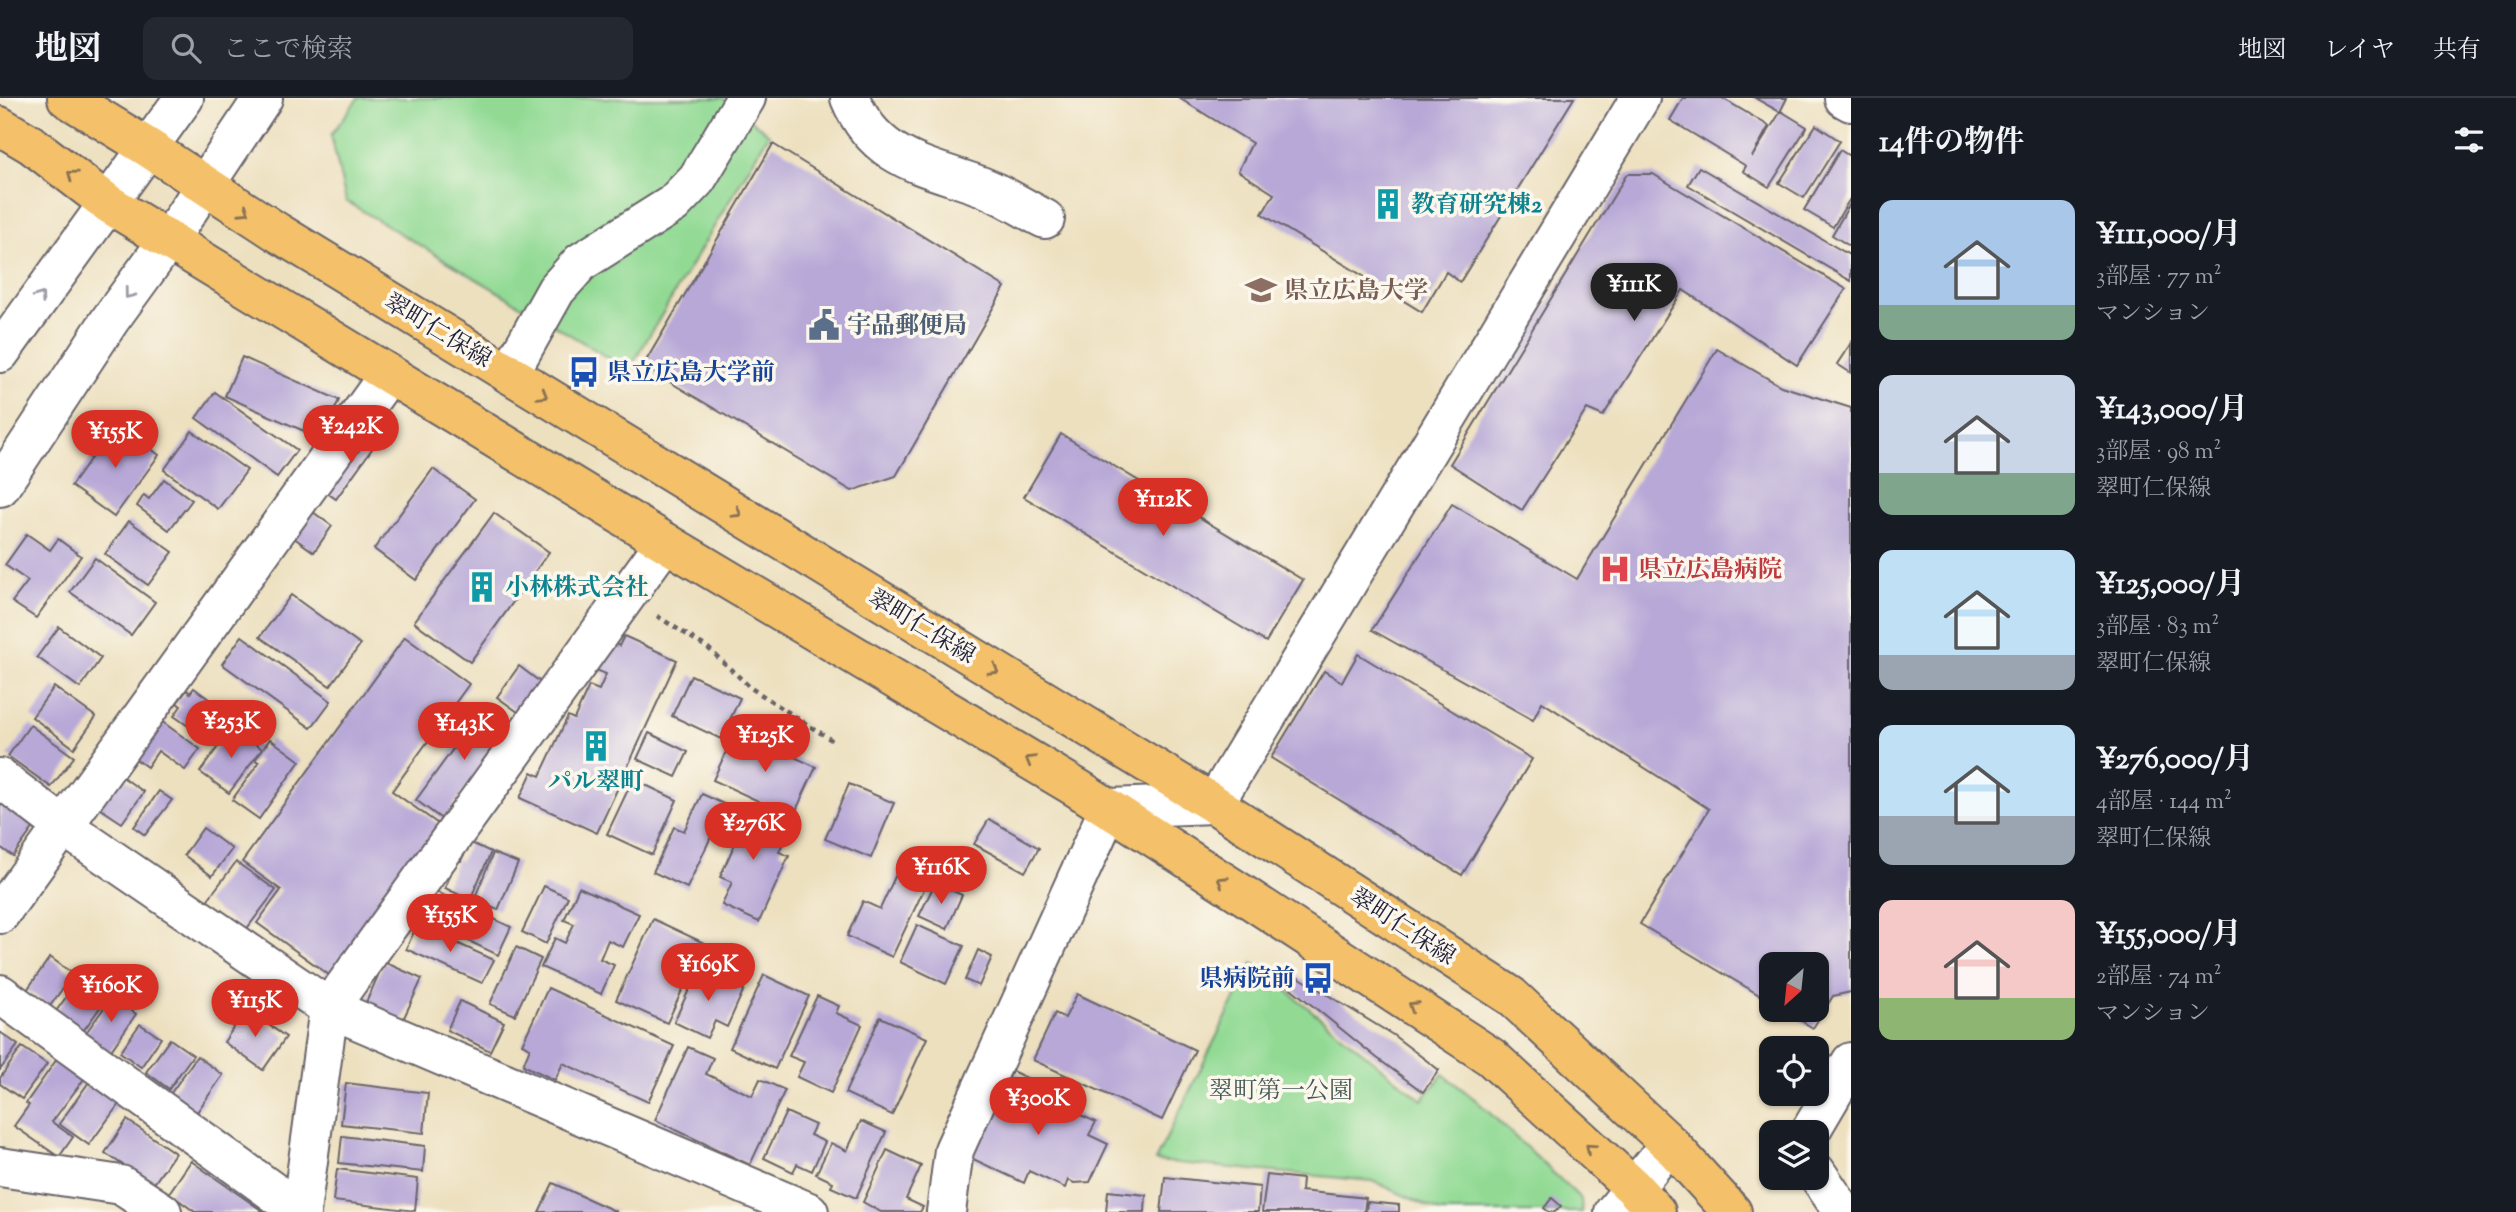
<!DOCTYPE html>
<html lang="ja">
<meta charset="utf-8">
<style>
body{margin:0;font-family:"Sorts Mill Goudy","Noto Serif JP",serif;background:#242831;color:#f1f3f6;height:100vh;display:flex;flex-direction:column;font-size:26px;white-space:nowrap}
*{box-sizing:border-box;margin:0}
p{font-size:23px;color:#9ea1a6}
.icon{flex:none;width:38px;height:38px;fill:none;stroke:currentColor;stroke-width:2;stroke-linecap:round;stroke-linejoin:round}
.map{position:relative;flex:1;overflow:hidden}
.panel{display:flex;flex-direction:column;background:#171b24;width:665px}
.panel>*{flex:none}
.needle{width:46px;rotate:207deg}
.fabs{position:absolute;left:1759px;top:854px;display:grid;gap:14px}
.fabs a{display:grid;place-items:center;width:70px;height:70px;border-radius:14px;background:#171b24;box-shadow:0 2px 5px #0004;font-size:35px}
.price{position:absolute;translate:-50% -60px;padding:0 16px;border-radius:24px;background:#d93025;color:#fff;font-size:23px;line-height:46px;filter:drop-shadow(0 2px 4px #0008)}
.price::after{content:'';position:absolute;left:50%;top:42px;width:21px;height:16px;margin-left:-10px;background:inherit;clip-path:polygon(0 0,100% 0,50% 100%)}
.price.on{background:#222;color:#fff}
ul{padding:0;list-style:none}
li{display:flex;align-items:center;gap:21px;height:175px;padding:0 28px}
li span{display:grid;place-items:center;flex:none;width:196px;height:140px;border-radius:14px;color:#555}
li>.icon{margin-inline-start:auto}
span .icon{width:84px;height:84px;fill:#fffc;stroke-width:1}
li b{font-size:30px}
h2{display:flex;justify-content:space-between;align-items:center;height:84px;padding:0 28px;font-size:30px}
header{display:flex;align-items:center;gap:42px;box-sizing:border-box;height:98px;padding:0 35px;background:#171b24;border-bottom:2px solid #363941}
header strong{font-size:33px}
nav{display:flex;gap:38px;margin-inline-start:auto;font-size:24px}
.search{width:490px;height:63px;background:#242831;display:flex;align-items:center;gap:18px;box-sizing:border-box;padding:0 24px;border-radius:14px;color:#9ea1a6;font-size:26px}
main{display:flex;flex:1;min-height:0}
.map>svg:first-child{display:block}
.green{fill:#92da94;stroke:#5a7e68;stroke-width:2}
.building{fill:#b7a8d7}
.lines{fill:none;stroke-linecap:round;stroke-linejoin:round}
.minor-casing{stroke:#696469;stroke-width:42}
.major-casing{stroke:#696469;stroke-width:42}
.path{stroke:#696469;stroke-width:4.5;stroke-dasharray:5 5;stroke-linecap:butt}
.minor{stroke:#fff;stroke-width:38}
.major{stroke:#f4c16a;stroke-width:38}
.oneway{stroke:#8b7252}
.oneway2{stroke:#9c9ca7}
.labels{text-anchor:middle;stroke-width:7;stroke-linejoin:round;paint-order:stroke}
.culture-label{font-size:24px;font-weight:bold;fill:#0d838f;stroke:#fbf7ec;text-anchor:start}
.education-label{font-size:24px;font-weight:bold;fill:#785e54;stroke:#fbf7ec;text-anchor:start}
.service-label{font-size:24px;font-weight:bold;fill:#4e5e75;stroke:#fbf7ec;text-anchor:start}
.street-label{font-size:24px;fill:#22223b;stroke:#fbf7ec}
.transit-label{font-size:24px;font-weight:bold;fill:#164399;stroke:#fbf7ec;text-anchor:start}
.health-label{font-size:24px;font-weight:bold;fill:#be3a42;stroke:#fbf7ec;text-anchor:start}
.park-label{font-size:24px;fill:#445956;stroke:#fbf7ec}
</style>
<header>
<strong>地図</strong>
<div class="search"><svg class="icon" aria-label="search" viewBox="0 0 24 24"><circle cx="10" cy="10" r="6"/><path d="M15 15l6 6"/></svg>ここで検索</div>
<nav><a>地図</a><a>レイヤ</a><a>共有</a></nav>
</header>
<main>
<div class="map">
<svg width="1851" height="1114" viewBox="0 0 1851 1114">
<rect width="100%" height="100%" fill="#fbf7ec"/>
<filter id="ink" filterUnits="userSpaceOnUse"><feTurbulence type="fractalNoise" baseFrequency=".0143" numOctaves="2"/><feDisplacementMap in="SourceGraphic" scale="14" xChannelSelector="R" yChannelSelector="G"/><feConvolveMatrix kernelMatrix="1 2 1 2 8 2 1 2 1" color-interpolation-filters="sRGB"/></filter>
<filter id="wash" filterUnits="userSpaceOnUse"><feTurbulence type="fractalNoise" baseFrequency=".00686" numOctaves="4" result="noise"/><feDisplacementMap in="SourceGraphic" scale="28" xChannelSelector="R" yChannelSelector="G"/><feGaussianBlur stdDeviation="1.57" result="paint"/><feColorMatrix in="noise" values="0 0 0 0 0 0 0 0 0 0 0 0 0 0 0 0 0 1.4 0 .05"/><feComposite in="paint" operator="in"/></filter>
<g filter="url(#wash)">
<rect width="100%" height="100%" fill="#ede0bf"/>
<g class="green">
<path d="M358,0h365l46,36 -140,236 -283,-169 -15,-66z"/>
<path d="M1253,865l169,137 21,-26 34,27 104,98 1,13h-142l-67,-31 -218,-20z"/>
</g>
<g id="blocks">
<g class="building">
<path d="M1179,0h395l-114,184 -14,-10 -24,40 -160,-98 12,-20 -36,-23 14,-28z"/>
<path d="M1683,0h39l47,28 -17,31 29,-46 26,16 -38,60 -26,-16 3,-5 -76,-46z"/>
<path d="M1755,0h32l-7,14z"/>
<path d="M1816,27l24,16 -36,57 -25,-15z"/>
<path d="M773,46l232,143 -109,189 -44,15 -209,-125z"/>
<path d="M1840,52l11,7v40l-18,30 -29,-17z"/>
<path d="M1699,69l152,89v25l-163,-96z"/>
<path d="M1627,76h26l193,115 -49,76 -114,-75 -80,126 -16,-7 -65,101 -72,-46z"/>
<path d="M1851,104v45l-19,-12z"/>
<path d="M1851,245v30l-14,-9z"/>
<path d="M1717,251l64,37 70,22v584l-18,4 -20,32 -30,-18h33v-46h-45v38l-131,-78 69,-115 -167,-107 -9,18 -161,-90 80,-126 125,75z"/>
<path d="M242,259l97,43 -17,39 -97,-43z"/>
<path d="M215,294l82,58 -20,27 -81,-59z"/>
<path d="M116,325l43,32 -45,62 -43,-31z"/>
<path d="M367,332l12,9 -43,60 -13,-9z"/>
<path d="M192,333l55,39 -29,39 -54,-39z"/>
<path d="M1061,336l242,146 -37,62 -242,-145z"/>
<path d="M433,371l42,30 -59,81 -42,-31z"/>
<path d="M164,381l28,21 -23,30 -32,-24 7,-11 5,4z"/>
<path d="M309,411l23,17 -18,26 -24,-17z"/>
<path d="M494,415l55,39 -79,110 -56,-40z"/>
<path d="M129,423l44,31 -25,33 -43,-31z"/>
<path d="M27,436l23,16 8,-11 23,17 -45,62 -24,-16 16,-21 -23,-16z"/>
<path d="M95,460l60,44 -24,33 -61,-43z"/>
<path d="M291,497l69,50 -30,41 -70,-49z"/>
<path d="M59,529l42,31 -21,30 -43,-31z"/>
<path d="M242,538l89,65 -20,27 -89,-64z"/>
<path d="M624,538l53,24 -80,173 -77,-35 12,-26 8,4 28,-60 6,3 15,-33 10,4 7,-16 -10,-4 13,-29 10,5z"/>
<path d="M405,539l64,47 -77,107 49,35 -109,151 -75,-54 24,-33 -39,-28z"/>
<path d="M1358,556l174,105 -70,116 -191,-117 53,-87 18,11z"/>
<path d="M519,568l21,16 -22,30 -21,-15z"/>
<path d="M691,577l49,23 -19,41 -49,-23z"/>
<path d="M54,589l42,30 -22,31 -42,-31z"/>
<path d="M194,590l39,29 -19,27 -40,-28 7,-10 -4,-3 10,-13 3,3z"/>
<path d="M485,607l27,20 -69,95 -27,-20z"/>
<path d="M157,620l43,31 -15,21 -27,-19 -11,16 -17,-12z"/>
<path d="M30,627l44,32 -23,30 -43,-31z"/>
<path d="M232,629l30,22 -33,44 -29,-21z"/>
<path d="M736,632l80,37 -23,50 -80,-37z"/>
<path d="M649,635l39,19 -12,25 -39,-18z"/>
<path d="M270,641l30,22 -41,58 -27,-19 27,-38 -4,-2z"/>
<path d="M121,678l23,16 -22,31 -24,-16z"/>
<path d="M633,681l44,21 -25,55 -45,-21z"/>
<path d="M849,686l45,19 -23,55 -46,-19z"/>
<path d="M159,693l13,9 -27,35 -11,-8z"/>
<path d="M702,696l24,11 -39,83 -34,-16 21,-45 10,4z"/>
<path d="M0,700l36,26 -23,32 -13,-9z"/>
<path d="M736,707l53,24 -10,23 10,4 -30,66 -37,-17 10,-23 -12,-5 16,-36 -14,-6z"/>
<path d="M989,721l50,29 -14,24 -51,-28z"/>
<path d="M203,730l29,21 -20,27 -28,-21z"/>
<path d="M469,744l22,10 -21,48 -25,-12 12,-29 4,2z"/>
<path d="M493,755l25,10 -20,47 -24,-10z"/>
<path d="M944,756l12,6 -9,20 -12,-6z"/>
<path d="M905,757l29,13 -42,89 -45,-21 16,-35 17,8z"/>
<path d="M236,764l40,28 -31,41 -39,-29z"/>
<path d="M935,785l27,12 -15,34 -28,-13z"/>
<path d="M544,788l24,11 -22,47 -24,-12z"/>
<path d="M579,789l60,27 -16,33 -15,-7 -8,19 14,6 -13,29 -60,-27 14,-29 10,5 9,-19 -10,-4z"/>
<path d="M430,791l81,38 -13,28 -80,-38z"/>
<path d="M653,821l51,24 -37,80 -51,-23z"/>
<path d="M417,827l77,35 -12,23 -76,-34z"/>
<path d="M917,827l47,21 -18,38 -46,-22z"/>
<path d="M516,849l25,12 -26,56 -25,-11z"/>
<path d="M978,852l14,7 -13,29 -14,-6z"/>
<path d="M50,859l23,17 -23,32 -23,-16z"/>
<path d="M384,864l38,17 -21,45 -37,-17z"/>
<path d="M699,870l45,21 -17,38 -12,-6 -8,17 -33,-16z"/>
<path d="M1287,872l106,65 46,35 -16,22 -46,-34 -95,-77z"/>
<path d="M764,877l45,21 -34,73 -45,-21z"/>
<path d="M91,878l21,15 -31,43 -27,-20 23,-32 7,5z"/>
<path d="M548,890l126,58 -26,56 -85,-39 -8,17 -32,-15 7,-17 -8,-4z"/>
<path d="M1077,896l118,56 -33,70 -129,-60 22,-47 10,5z"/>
<path d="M817,898l22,10 -3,7 26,12 -31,68 -34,-16 7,-15 -15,-6z"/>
<path d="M112,899l24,17 -26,38 -25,-18z"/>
<path d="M460,903l44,21 -14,29 -43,-21z"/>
<path d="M246,911l40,28 -23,33 -39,-28z"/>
<path d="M880,919l47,21 -35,77 -47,-22z"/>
<path d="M140,926l21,14 -20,29 -21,-15z"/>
<path d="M0,934l18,13 -18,25z"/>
<path d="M170,941l23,16 -24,34 -23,-17z"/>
<path d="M22,949l25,17 -25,35 -22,-15v-6z"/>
<path d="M688,949l25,11 -7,16 46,22 8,-17 25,11 -35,75 -95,-45z"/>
<path d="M197,958l26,19 -31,44 -26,-19z"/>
<path d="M57,961l27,20 -32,43 21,15 -14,20 -45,-31 15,-21 -3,-2z"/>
<path d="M1012,973l36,17 -5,10 53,24 -7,13 19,9 -18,38 -16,1 -6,-3 -3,8 -36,-17 -5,12 -53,-25z"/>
<path d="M89,984l30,22 -30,41 -30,-21z"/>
<path d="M346,985l82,10 -4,40 -83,-9z"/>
<path d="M786,1014l29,13 -5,10 15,7 -13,29 -15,-7 -4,8 -29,-14z"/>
<path d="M127,1022l48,33 -22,32 -48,-32z"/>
<path d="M861,1023l25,11 -30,66 -25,-11 2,-5 -17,-8 15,-31 16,8z"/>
<path d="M342,1038l83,10 -2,26 -84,-9z"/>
<path d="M887,1052l34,16 -15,33 17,8 -3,5h-39l-18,-10z"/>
<path d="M191,1063l73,51h-69l-26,-19z"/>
<path d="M337,1071l81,10 -3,32 -82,-10z"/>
<path d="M1267,1077l35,4 -1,12 65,7 -2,14h-102z"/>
<path d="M1165,1079l95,10 -2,25h-97z"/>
<path d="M553,1085l64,29h-78z"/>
<path d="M1108,1093l38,4 -1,17h-39z"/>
<path d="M1552,1100l9,8 -6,6h-6l-5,-4z"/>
<path d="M1367,1104l32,3v7h-33z"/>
</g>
</g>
</g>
<g filter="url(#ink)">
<use href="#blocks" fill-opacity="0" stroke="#696469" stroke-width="2"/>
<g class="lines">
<defs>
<g id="minor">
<path d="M850,0c25,61 72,67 128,87 23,8 45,23 67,34"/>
<path d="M1844,0l7,4"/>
<path d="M0,255l184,-255"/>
<path d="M509,276l47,-84 25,-28 92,-58 24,-25 49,-81"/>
<path d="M0,389l110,-167 59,-81 94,-141"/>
<path d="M0,680l63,48 266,182 480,204"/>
<path d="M0,816l389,-540"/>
<path d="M0,896l301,218"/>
<path d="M1810,1034l41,-70"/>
<path d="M0,1069l121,18 41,27"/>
<path d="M1816,1074l27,40"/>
<path d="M301,1114l28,-204 336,-466"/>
<path d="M946,1114l8,-62 155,-342 105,-4 426,-706"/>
<path d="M1614,1114l56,-68"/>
</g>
<g id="major">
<path d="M67,0l80,49 130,85 937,572 297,192 159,148 62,68"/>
<path d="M0,28l32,19 77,59 556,338 412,246 162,104 252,165 142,130 23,25"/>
</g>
</defs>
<use href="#minor" class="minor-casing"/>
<use href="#major" class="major-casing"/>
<path class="path" d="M657,518l51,32 43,40 82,53"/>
<use href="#minor" class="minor"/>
<use href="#major" class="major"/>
</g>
<defs><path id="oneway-chevron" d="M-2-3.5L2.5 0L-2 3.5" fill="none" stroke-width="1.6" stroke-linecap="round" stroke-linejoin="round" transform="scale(1.75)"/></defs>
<g class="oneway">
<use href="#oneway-chevron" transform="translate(72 77) rotate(-143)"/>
<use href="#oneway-chevron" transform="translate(245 113) rotate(33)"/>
<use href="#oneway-chevron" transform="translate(543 297) rotate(31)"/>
<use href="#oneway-chevron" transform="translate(737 415) rotate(31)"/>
<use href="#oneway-chevron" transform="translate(994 572) rotate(31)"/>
<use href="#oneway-chevron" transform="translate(1030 662) rotate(-149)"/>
<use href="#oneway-chevron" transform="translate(1222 783) rotate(-147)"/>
<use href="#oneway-chevron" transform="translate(1413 908) rotate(-147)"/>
<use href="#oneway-chevron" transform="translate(1590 1050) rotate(-138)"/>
</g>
<g class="oneway2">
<use href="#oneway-chevron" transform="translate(129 196) rotate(127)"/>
<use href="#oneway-chevron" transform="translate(40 199) rotate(-54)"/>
</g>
</g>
<defs>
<symbol id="building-bare" viewBox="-9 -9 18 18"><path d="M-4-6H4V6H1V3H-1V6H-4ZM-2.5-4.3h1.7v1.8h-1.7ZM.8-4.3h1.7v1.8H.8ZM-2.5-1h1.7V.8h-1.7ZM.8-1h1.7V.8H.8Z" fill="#0f9aa8" stroke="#fbf7ec" stroke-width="2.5" paint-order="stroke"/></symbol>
<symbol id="university-bare" viewBox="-9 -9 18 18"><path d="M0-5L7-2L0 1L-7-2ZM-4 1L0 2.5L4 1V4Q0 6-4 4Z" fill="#8d6e63" stroke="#fbf7ec" stroke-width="2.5" paint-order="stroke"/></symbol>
<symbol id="civic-bare" viewBox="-9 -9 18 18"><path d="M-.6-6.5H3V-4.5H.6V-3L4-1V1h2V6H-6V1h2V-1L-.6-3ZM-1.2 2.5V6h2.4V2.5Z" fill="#5c6f8a" stroke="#fbf7ec" stroke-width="2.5" paint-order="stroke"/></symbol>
<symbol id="bus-bare" viewBox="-9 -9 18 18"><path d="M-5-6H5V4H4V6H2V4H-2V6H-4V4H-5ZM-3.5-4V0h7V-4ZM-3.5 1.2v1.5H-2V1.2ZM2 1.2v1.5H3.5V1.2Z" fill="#1a4fb4" stroke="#fbf7ec" stroke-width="2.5" paint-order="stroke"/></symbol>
<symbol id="hospital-bare" viewBox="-9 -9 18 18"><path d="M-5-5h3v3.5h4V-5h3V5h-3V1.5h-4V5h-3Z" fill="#e0444e" stroke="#fbf7ec" stroke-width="2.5" paint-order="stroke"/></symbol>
</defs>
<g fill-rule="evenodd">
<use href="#building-bare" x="1366" y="84" width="44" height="44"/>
<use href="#university-bare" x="1239" y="170" width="44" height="44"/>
<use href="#civic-bare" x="802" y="205" width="44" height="44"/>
<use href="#bus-bare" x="562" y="252" width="44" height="44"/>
<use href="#hospital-bare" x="1593" y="449" width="44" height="44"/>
<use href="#building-bare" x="460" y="467" width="44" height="44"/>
<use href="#building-bare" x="574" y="626" width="44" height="44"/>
<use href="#bus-bare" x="1296" y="858" width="44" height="44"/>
</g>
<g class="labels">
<g class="culture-label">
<text x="1411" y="114">教育研究棟2</text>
<text x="505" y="497">小林株式会社</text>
<text x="596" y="691" text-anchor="middle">パル翠町</text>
</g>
<g class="education-label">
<text x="1284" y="200">県立広島大学</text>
</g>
<g class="service-label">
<text x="847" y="235">宇品郵便局</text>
</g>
<g class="street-label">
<text transform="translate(438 232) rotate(31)" y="8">翠町仁保線</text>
<text transform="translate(922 528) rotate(31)" y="8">翠町仁保線</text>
<text transform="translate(1403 828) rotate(33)" y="8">翠町仁保線</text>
</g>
<g class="transit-label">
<text x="607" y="282">県立広島大学前</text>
<text x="1295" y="888" text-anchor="end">県病院前</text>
</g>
<g class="health-label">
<text x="1638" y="479">県立広島病院</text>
</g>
<g class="park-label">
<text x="1281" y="1000">翠町第一公園</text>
</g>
</g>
</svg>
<div class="fabs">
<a><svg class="needle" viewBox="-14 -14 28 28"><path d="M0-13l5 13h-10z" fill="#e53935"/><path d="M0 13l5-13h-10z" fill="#9ea1a6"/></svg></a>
<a><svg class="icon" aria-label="locate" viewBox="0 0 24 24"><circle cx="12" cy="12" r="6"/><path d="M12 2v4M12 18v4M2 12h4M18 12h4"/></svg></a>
<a><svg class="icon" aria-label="layers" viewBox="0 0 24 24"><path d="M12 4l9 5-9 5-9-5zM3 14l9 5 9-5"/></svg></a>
</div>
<b class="price on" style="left:1634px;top:225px">¥111K</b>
<b class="price" style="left:351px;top:367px">¥242K</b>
<b class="price" style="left:115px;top:372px">¥155K</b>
<b class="price" style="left:1163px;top:440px">¥112K</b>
<b class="price" style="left:231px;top:662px">¥253K</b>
<b class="price" style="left:464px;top:664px">¥143K</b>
<b class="price" style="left:765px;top:676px">¥125K</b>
<b class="price" style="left:753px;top:764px">¥276K</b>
<b class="price" style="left:941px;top:808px">¥116K</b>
<b class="price" style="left:450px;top:856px">¥155K</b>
<b class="price" style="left:708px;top:905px">¥169K</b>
<b class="price" style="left:111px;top:926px">¥160K</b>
<b class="price" style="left:255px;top:941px">¥115K</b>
<b class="price" style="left:1038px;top:1039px">¥300K</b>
</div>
<section class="panel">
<h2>14件の物件<svg class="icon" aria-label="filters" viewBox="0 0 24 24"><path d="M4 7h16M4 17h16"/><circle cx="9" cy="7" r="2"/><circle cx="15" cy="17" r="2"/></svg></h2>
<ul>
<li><span style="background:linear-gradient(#a9c7e8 75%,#7fa58c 0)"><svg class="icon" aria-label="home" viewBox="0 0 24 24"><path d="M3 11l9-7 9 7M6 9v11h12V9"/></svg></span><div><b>¥111,000/月</b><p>3部屋 · 77 m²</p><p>マンション</p></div></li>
<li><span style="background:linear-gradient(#c9d6e8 70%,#7fa58c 0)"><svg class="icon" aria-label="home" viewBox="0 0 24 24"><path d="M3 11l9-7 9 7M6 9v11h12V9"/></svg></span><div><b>¥143,000/月</b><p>3部屋 · 98 m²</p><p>翠町仁保線</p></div></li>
<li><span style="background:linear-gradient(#bfe0f5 75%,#9aa5b1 0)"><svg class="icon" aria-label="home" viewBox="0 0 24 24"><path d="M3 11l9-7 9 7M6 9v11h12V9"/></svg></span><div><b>¥125,000/月</b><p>3部屋 · 83 m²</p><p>翠町仁保線</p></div></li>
<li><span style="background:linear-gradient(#bfe0f5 65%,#9aa5b1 0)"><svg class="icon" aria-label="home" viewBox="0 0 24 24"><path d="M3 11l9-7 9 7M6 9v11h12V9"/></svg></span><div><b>¥276,000/月</b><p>4部屋 · 144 m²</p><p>翠町仁保線</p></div></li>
<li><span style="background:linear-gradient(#f6c9c9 70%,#8fb573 0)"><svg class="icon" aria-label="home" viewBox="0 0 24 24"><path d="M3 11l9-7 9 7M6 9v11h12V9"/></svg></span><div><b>¥155,000/月</b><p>2部屋 · 74 m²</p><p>マンション</p></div></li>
</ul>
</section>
</main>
